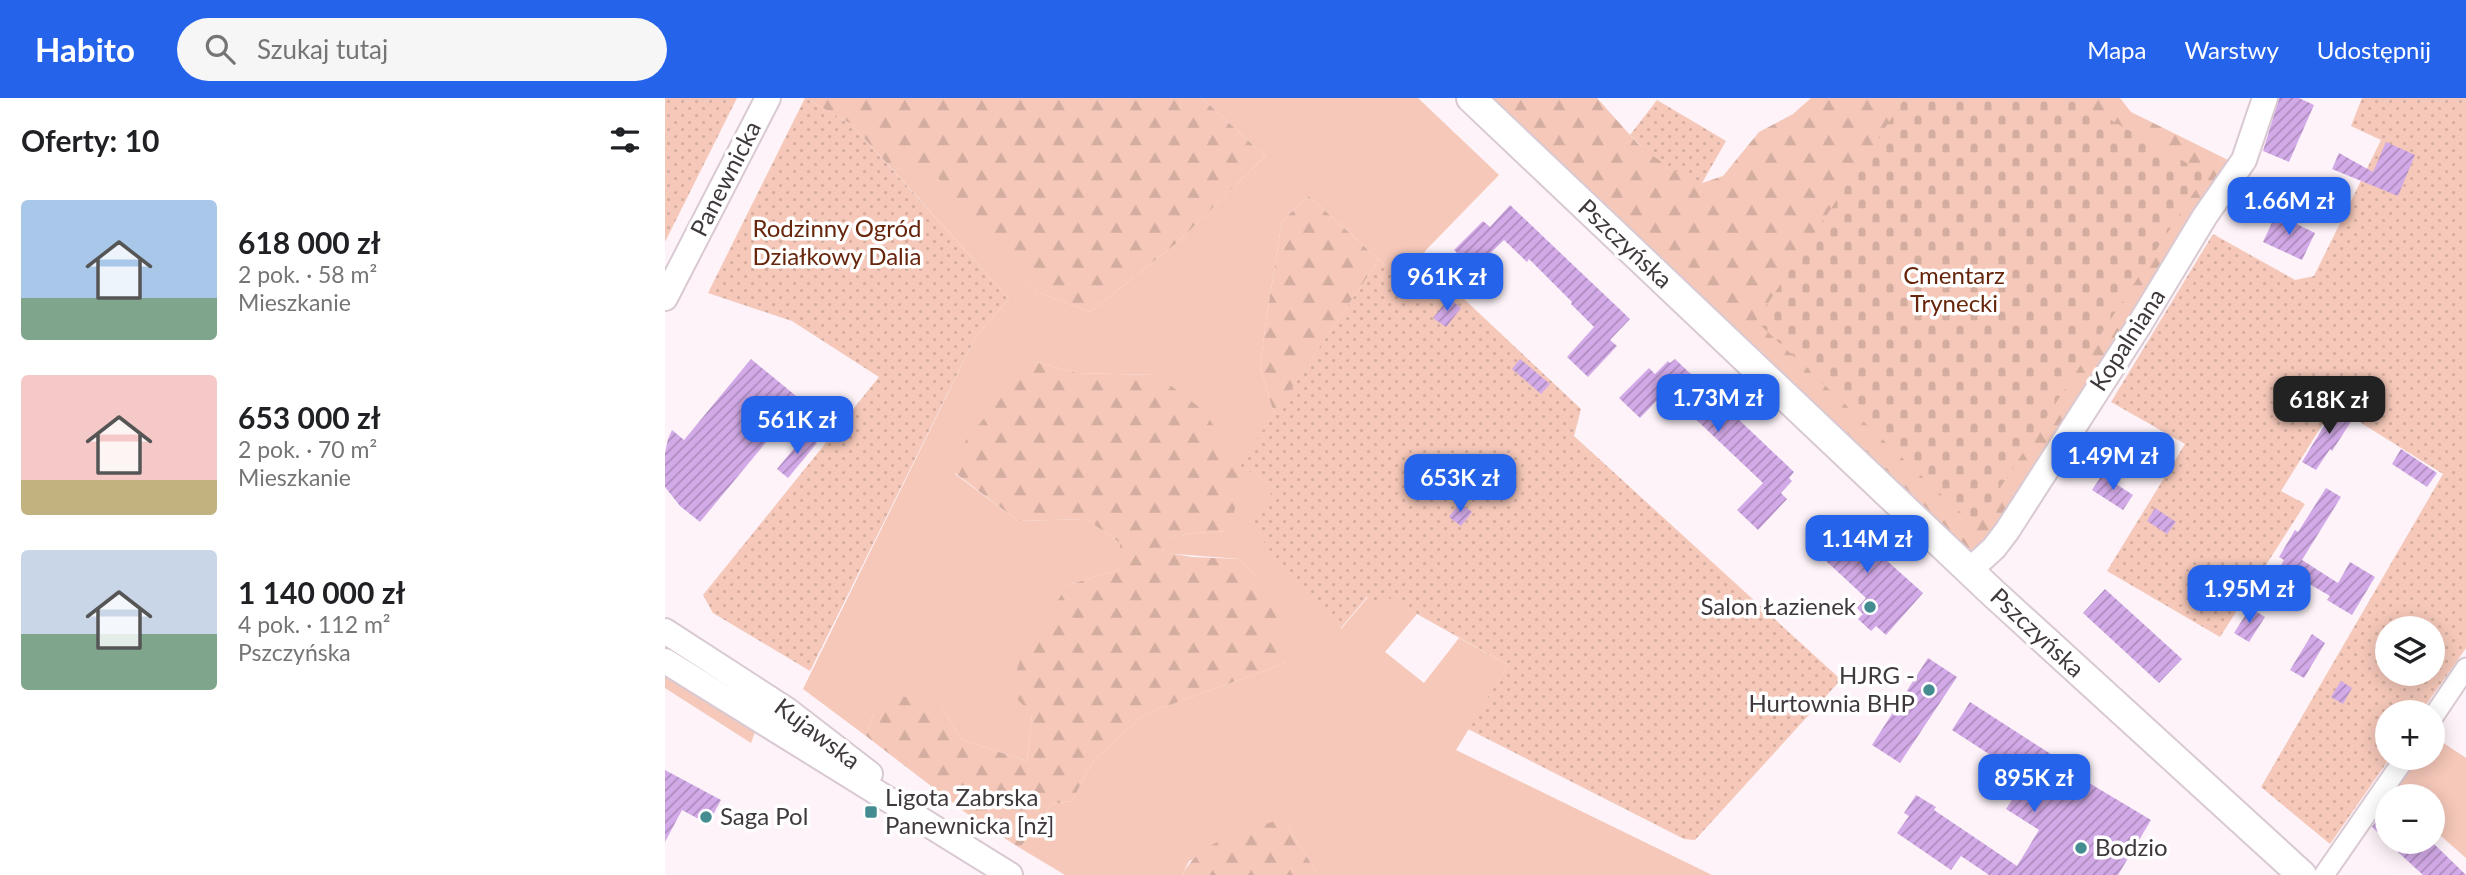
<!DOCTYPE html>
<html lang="pl">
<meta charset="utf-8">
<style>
body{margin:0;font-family:Lato,sans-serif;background:#f6f6f6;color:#202124;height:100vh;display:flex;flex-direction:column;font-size:26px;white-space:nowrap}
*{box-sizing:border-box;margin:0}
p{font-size:23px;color:#757577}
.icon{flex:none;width:38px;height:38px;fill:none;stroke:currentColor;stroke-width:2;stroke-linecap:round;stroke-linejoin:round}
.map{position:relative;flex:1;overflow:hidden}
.details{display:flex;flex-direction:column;background:#fff;width:665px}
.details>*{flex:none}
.fabs{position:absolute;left:1710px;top:518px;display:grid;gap:14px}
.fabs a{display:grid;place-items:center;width:70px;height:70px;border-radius:50%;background:#fff;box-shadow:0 4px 18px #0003;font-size:35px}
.price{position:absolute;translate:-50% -60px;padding:0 16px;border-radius:14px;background:#2563eb;color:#fff;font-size:23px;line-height:46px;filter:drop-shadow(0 2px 4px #0008)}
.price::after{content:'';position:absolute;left:50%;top:42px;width:21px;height:16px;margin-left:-10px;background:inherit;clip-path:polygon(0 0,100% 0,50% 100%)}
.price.selected{background:#222;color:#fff}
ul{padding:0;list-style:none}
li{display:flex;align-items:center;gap:21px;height:175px;padding:0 21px}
li span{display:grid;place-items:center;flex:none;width:196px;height:140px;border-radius:7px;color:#555}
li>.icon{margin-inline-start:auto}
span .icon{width:84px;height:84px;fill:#fffc;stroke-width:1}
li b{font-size:30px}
h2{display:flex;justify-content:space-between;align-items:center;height:84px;padding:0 21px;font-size:30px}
header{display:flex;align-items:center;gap:42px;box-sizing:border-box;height:98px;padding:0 35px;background:#2563eb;color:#fff}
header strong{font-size:33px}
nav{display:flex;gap:38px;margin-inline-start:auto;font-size:24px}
.search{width:490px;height:63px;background:#f6f6f6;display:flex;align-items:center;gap:18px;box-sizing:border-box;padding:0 24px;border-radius:38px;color:#757577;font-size:26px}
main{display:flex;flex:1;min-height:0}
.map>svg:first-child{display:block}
.grass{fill:#f5c8b9}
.forest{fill:url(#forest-firs)}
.cemetery{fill:url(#cemetery-stones)}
.park{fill:url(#park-dots);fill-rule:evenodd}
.building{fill:url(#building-hatch)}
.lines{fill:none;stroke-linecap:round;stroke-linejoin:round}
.minor-casing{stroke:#d9c9d2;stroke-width:23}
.tertiary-casing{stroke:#d9c9d2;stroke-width:28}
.secondary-casing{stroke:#d9c9d2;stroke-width:32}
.minor{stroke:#fff;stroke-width:19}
.tertiary{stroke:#fff;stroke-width:24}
.secondary{stroke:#fff;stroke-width:28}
.poi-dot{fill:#458c91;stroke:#fff;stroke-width:2.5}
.labels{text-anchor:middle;stroke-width:7;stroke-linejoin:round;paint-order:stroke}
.street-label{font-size:24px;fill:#3f393d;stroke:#fff}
.park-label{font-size:24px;fill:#67250c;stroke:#fff}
.poi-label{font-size:24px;fill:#3f393d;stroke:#fff;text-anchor:start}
</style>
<header>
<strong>Habito</strong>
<div class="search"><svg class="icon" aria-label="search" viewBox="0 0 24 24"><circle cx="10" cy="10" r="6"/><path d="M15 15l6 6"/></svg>Szukaj tutaj</div>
<nav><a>Mapa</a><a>Warstwy</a><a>Udostępnij</a></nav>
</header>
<main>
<section class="details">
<h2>Oferty: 10<svg class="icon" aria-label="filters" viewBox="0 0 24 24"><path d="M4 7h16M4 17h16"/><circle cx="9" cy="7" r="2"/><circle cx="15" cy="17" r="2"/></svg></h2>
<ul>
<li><span style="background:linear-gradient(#a9c7e8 70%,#7fa58c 0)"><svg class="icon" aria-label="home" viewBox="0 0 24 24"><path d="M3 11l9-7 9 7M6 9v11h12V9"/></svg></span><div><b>618 000 zł</b><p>2 pok. · 58 m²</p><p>Mieszkanie</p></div></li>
<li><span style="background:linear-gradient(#f6c9c9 75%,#c2b280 0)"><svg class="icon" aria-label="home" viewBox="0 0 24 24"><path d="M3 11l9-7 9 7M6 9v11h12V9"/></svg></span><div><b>653 000 zł</b><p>2 pok. · 70 m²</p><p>Mieszkanie</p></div></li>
<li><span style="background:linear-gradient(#c9d6e8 60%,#7fa58c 0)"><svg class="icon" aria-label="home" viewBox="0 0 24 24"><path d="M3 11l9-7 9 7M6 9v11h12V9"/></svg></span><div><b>1 140 000 zł</b><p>4 pok. · 112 m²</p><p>Pszczyńska</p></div></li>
</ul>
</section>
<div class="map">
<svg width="1801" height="777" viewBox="0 0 1801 777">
<defs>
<pattern id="forest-firs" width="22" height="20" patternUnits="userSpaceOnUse" patternTransform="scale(1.75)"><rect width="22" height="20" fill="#f5c8b9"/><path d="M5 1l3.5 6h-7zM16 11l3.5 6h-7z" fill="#d3ada0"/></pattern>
<pattern id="cemetery-stones" width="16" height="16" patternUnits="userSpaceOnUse" patternTransform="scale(1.75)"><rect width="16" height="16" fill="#f5c8b9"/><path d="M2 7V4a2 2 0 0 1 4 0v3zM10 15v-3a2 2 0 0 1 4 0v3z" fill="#d3ada0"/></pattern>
<pattern id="park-dots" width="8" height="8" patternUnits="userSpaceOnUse" patternTransform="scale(1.75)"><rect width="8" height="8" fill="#f5c8b9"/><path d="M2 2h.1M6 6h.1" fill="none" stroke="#d3ada0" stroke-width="1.8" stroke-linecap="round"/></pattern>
<pattern id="building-hatch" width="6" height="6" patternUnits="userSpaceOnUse" patternTransform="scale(1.75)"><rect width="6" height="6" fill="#d3aae8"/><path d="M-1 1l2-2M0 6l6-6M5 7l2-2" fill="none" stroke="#ad8bbd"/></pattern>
</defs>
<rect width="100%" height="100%" fill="#fdf3f9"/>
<g class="grass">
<path d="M537,0h216l81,77 -74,76 -11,35 -35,-26 -70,-64 -27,25 -16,100 -6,46 14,47 -34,51 35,22 66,142 27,-32 17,-2 32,19 -32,38 39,31 35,-45 49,27 -52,85 256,125h-394l-32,-52 -97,38 -7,14h-117l-45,-27 32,-44 20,-3 21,-40 52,-47 141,-51 -29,-87 -18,-17 -76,-6 1,-13 29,-7 36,-2 -72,-156 -80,-2 -45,-12 -77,113 63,47 68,-2 34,24v26l-52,16 -36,129 -5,47 -65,-21 -20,-32 -69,7 -7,21 -63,-47 173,-353 33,-37 -117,-130 42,3 103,120 53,20 88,-70 87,-86z"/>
<path d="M0,575l90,59 -4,11 -86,-55z"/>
<path d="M1768,638l33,22v100l-33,-29v-33h-38l-3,-3 23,-35h18z"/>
</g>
<g class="forest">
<path d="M140,0h397l63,58 -87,86 -88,70 -53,-20 -103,-119 -42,-4 -41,-45z"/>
<path d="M806,0h126l41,46 64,39 21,-7 36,-44 34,-18 18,-16h309l11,14 97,48 -94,154 -160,246z"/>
<path d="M644,98l70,64 -105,154 -14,-47 6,-46 16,-100z"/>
<path d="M367,263l45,12 80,2 47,36 35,54 -2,36 -8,30 -36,2 -28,7 -2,12 29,5 47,2 18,17 22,37 7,50 -141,51 -52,47 -21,40 -20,3 -32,44 -50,-32 -104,-80 7,-21 29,-19 40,12 20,32 65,21 5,-47 -22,-22 12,-38 46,-69 52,-16v-26l-34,-24 -68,2 -63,-48 11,-33z"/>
<path d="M610,723l11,2 32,52h-136c18,-34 58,-43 93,-54z"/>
</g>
<path class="cemetery" d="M1240,0h167l134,76 -231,352 -219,-205z"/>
<g class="park">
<path d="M0,0h72l-72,144z"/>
<path d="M140,0l46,26 158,175 -33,37 -166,335 -97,-58 -10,-18 176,-218 -87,-56 -84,-28z"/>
<path d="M1697,0h104v550l-45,64h-34v46h3l-60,86 -69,-57 182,-313 -109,-68 -53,85 24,13 -85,133 -113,-66 78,-127 -74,-42 102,-168 82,46 19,-4 67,-136 -30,-14zM1722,530h46v46h-46z"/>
<path d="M992,2l69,41 -24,42c-27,-11 -52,-26 -72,-48z"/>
<path d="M714,162l35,25 4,-6 46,20 117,110 -7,27 264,241v6l-143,157 -11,-1 -216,-110 40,-64 -123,-69 -8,7 -10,-6 -27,32 -50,-51 -38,-53 23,-38 -36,-22z"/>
</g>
<g class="building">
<path d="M1614,0h20l15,7 -25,57 -26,-11z"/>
<path d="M1721,44l29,13 -17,41 -66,-27 7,-16 34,19z"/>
<path d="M845,107l120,114 -20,21 7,6 -29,31 -21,-20 27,-30 -23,-23 1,-2 -43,-43 -2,3 -23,-22 -30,29 -20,-19 29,-29 7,6z"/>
<path d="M1611,116l39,19 -13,27 -39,-18z"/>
<path d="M784,200l12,10 -15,19 -13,-9z"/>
<path d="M86,261l50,41 -101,122 -20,-16 -15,-19v-34l3,-14 4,-9 12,10z"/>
<path d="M855,261l30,25 -9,10 -29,-25z"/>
<path d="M1010,261l119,113 -5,6 3,3 -11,12 6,6 -29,31 -21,-20 26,-27 -78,-74 1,-2 -18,-18 -28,29 -21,-20 30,-30 6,6 13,-13 2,2z"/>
<path d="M1673,305l18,11 -24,37 -2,-2 -14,21 -14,-8z"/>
<path d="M141,336l11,9 -29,35 -11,-9z"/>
<path d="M1736,351l36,24 -10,14 -35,-23z"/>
<path d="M1437,377l31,20 -10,15 -31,-20z"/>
<path d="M1661,390l15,9 -39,63 36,23 12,-21 25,15 -23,38 -25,-15 3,-4 -50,-29 4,-7 -5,-3 16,-27 3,2z"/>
<path d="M795,405l12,9 -11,14 -12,-9z"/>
<path d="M1490,410l21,14 -9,12 -20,-13z"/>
<path d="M1176,418l16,15 -1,2 67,60 -37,42 -10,-9 -5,5 -13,-12 5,-5 -6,-6 9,-10 -55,-51 9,-9 -5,-5 11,-13 6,5z"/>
<path d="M1440,491l77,70 -23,24 -76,-70z"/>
<path d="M1585,510l15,9 -16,25 -15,-9z"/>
<path d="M1647,536l13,9 -21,35 -14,-8z"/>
<path d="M1263,560l29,19 -57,86 -28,-18z"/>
<path d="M1676,583l11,7 -9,16 -12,-7z"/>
<path d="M1305,604l87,56 -3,4 97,58 -33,55h-129l-28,-19 -10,14 -54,-37 12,-17 -5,-3 12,-18 20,12 -2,3 83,56 22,-36 -33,-21 20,-31 -74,-48z"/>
<path d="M0,672l56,30 -13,24 -26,-14 -17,32z"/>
<path d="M1722,708v35l-15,-14z"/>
<path d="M1722,744h45l34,33h-43z"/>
</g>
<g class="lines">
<defs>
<g id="minor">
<path d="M1768,619l33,-49"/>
<path d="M1659,777l81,-117"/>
</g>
<g id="tertiary">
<path d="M0,200l103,-200"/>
<path d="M1305,472l24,-22 13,-17 131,-204 67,-111 39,-56 21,-62"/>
<path d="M0,533l122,79 83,64"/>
<path d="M0,563l345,214"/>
</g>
<path id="secondary" d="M806,0l521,494 310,283"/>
</defs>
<use href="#minor" class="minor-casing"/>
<use href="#tertiary" class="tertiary-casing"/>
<use href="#secondary" class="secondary-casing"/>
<use href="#minor" class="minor"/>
<use href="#tertiary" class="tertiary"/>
<use href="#secondary" class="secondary"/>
</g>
<g class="poi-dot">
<circle cx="1205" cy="509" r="7"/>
<circle cx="1264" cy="592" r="7"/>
<rect x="199" y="707" width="14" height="14" rx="3.5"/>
<circle cx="41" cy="719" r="7"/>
<circle cx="1416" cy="750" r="7"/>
</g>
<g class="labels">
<g class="street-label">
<text transform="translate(61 81) rotate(-63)" y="8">Panewnicka</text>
<text transform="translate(960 146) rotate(43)" y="8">Pszczyńska</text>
<text transform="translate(1463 242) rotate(-57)" y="8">Kopalniana</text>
<text transform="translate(1372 535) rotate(43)" y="8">Pszczyńska</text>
<text transform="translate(152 636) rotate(37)" y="8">Kujawska</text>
</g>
<g class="park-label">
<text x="172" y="139">Rodzinny Ogród<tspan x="172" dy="28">Działkowy Dalia</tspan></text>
<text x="1289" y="186">Cmentarz<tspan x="1289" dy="28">Trynecki</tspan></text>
</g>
<g class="poi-label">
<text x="1191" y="517" text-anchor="end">Salon Łazienek</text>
<text x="1250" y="586" text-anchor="end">HJRG -<tspan x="1250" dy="28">Hurtownia BHP</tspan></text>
<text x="220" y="708">Ligota Zabrska<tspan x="220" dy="28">Panewnicka [nż]</tspan></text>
<text x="55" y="727">Saga Pol</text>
<text x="1430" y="758">Bodzio</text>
</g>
</g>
</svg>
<div class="fabs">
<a><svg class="icon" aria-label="layers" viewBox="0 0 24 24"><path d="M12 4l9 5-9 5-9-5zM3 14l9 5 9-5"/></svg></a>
<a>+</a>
<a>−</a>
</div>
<b class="price" style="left:1624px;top:139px">1.66M zł</b>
<b class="price" style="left:782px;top:215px">961K zł</b>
<b class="price" style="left:1053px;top:336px">1.73M zł</b>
<b class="price selected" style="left:1664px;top:338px">618K zł</b>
<b class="price" style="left:132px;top:358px">561K zł</b>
<b class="price" style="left:1448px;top:394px">1.49M zł</b>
<b class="price" style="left:795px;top:416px">653K zł</b>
<b class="price" style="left:1202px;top:477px">1.14M zł</b>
<b class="price" style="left:1584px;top:527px">1.95M zł</b>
<b class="price" style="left:1369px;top:716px">895K zł</b>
</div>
</main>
